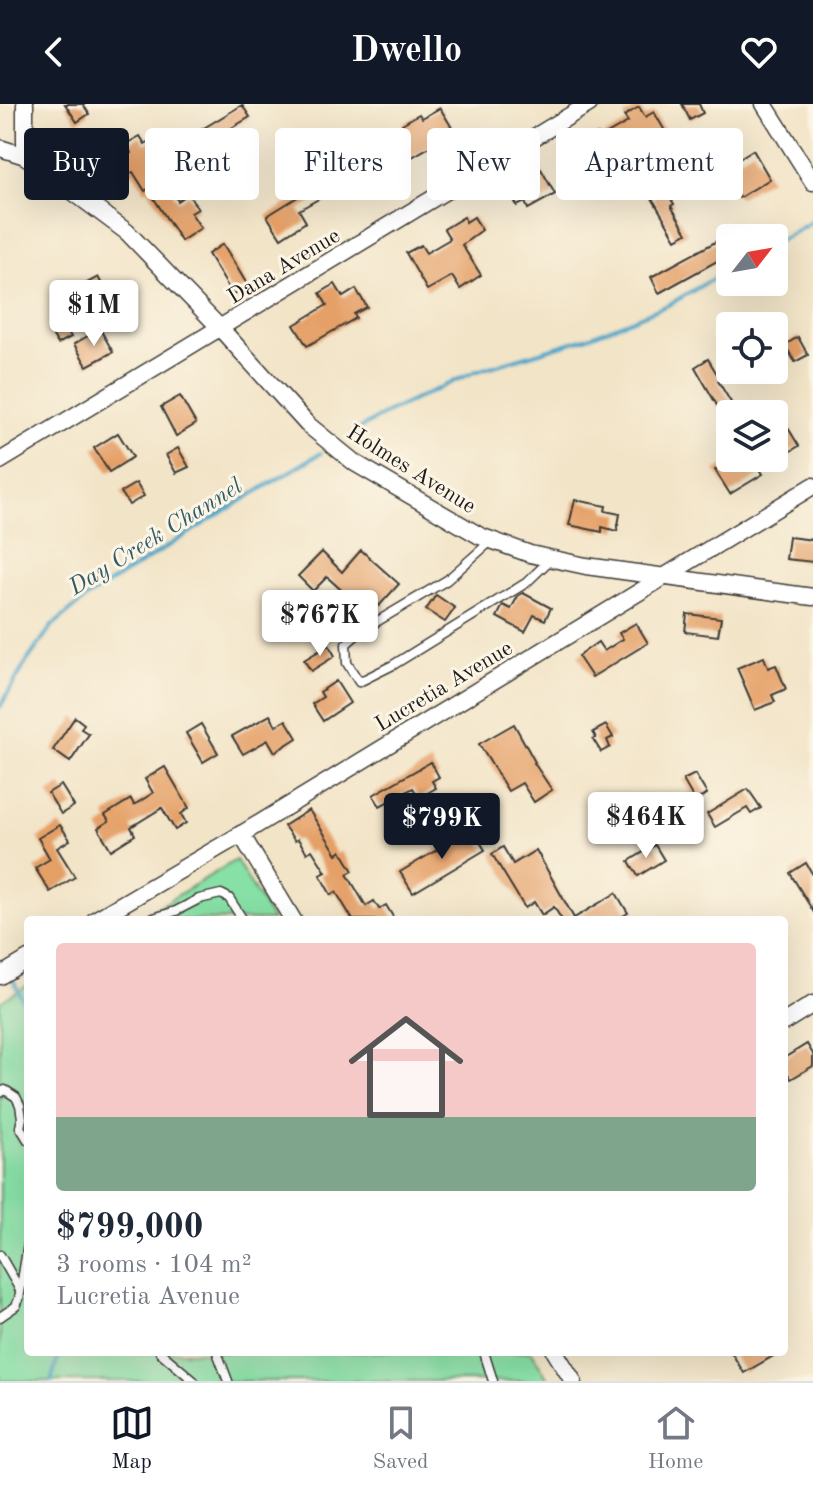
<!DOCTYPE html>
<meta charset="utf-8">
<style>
body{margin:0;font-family:"Old Standard TT",serif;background:#f6f6f7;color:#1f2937;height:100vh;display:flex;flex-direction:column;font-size:30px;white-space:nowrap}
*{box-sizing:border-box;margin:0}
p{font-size:26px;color:#747a83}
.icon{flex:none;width:44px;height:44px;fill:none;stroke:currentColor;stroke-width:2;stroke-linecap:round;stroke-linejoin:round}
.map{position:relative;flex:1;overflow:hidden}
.details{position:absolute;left:24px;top:812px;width:764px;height:440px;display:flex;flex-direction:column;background:#fff;border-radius:8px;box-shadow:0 8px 32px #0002}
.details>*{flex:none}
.banner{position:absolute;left:24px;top:24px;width:766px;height:72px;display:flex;gap:16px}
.needle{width:52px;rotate:59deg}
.buttons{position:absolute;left:716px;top:120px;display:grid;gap:16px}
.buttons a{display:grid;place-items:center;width:72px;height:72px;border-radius:8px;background:#fff;box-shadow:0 8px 32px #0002;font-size:40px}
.price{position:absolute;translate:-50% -68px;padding:0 18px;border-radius:8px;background:#fff;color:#222;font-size:26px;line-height:52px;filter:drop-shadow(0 2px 4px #0008)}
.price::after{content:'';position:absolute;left:50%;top:48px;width:24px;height:18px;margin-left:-12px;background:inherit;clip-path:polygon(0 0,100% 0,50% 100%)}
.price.active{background:#111827;color:#fff}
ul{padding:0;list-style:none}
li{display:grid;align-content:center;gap:16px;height:424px;padding:0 32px}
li+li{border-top:2px solid #e0e1e3}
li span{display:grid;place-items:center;height:248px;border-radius:8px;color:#555}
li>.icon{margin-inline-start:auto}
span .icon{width:144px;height:144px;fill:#fffc;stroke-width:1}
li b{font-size:34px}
.tag{padding:0 28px;border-radius:8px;background:#fff;box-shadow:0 8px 32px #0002;font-size:28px;line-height:72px}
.tag.active{background:#111827;color:#fff}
header{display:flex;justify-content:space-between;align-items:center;height:104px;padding:0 32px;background:#111827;color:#fff;font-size:36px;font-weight:700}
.tab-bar{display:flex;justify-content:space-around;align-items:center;height:112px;border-top:2px solid #e0e1e3;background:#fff;font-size:22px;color:#747a83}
.tab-bar a{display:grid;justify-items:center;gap:4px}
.tab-bar .active{color:#111827}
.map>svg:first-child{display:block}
.green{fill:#87e0a6;stroke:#527e61;stroke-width:2}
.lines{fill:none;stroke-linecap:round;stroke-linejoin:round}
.stream{stroke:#4aa5c8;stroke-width:4}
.building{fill:#e5a068}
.service-casing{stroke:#3c3a36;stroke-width:11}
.minor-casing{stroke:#3c3a36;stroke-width:19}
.service{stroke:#fff;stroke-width:8}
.minor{stroke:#fff;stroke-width:16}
.labels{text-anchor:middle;stroke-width:6;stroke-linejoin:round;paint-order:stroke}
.street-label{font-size:22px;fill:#1c1c1c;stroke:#fcf5e5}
.water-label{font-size:24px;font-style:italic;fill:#315a69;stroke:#fcf5e5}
</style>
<header><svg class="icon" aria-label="back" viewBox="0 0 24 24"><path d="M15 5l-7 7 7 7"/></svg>Dwello<svg class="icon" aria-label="heart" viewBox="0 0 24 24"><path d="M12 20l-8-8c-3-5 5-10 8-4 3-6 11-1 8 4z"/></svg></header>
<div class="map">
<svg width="813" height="1277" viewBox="0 0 813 1277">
<rect width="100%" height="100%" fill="#fcf5e5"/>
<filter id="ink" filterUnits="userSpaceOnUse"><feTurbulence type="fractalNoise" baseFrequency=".0125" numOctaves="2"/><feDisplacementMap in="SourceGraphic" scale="16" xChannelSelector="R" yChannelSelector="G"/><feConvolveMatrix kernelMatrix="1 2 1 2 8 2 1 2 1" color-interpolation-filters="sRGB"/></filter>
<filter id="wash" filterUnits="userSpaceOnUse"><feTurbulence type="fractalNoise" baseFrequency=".006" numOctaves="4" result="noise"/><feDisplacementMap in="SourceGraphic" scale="32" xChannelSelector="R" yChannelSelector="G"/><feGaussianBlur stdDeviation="1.8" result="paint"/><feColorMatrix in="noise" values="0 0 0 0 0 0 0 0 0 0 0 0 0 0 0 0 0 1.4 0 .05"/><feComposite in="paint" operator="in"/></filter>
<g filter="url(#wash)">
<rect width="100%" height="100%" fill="#f2e4c7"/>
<g class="green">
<path d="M236,756l36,60h-135z"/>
<path d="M28,881v367h504l17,29h-549v-379z"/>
</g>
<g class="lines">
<g class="stream">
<path d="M774,140l39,-23"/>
<path d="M352,329l36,-21 86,-40 112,-34 82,-33 62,-36"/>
<path d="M0,603l27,-46 25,-35 34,-28 130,-82 105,-63"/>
<path d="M14,877l14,31"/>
<path d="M51,1277l9,-29"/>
</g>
</g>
<g id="blocks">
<g class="building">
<path d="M65,0h18l6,10 -12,8z"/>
<path d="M682,0h17l4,9 -13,7z"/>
<path d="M242,1l8,12 -54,32 -7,-12z"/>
<path d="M639,3l6,10 9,-5 18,31 -17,10 -8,-13 -45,26 -15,-26 11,-6 2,4 28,-16 -4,-6z"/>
<path d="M440,4l17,28 -20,12 -2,-4 -30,17 -13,-22 14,-8 -4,-7 17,-10 3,4z"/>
<path d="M712,29l12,18 6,-3 8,11 15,-9 17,29 -31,19 -27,-44 -14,9 -10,-15z"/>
<path d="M140,32l5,8 7,-4 21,34 -9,5 14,22 10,-7 10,15 -7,4 10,15 -20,13 -33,-52 -3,2 -12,-19 -8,4 -8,-14 14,-9 -5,-9z"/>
<path d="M342,54l12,21 -55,31 7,12 -25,16 -14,-22 42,-26 -10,-18 20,-12 4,8z"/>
<path d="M541,65l14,25 -27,15 -3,-7 -8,4 -9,-18z"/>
<path d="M665,86l9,14 -3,2 16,27 -11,6 -24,-41z"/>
<path d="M464,113l2,5 8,-5 8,13 -20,15 19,30 -21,14 -8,-13 -25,14 -21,-37 15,-8 5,8 24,-14 -6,-10z"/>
<path d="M730,130v20l-71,39 -8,-16z"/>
<path d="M223,140l25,42 -15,9 -25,-41z"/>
<path d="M98,173l6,11 -44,23 -6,-10z"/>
<path d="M335,180l8,13 13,-8 11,18 -13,7 2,4 -49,28 -13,-21 33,-20 -7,-12z"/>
<path d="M63,219l8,14 -13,7 -8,-13z"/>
<path d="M100,225l13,23 -26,14 -13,-22z"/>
<path d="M798,233l10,18 -13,7 -10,-17z"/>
<path d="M708,255l12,20 -2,2 20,33h-16l-27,-47z"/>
<path d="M180,292l16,28 -20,12 -15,-29z"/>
<path d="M785,319l14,23 -25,15v-31z"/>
<path d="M118,329l15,24 -24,15 -15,-24z"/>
<path d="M178,344l11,19 -13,6 -10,-18z"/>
<path d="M735,354h18l10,16 -33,20 -15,-24z"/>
<path d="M136,379l8,13 -15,9 -8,-13z"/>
<path d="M575,396l31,6 -1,5 15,3 -3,17 -15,-4v5l-33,-7z"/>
<path d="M789,433l24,3v22l-27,-3z"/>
<path d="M361,446l38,34 -20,22 -10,-8 -9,9 -33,-30 -14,14 -15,-15 24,-24 20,20z"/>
<path d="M523,489l28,15 -6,12 -11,-5 -9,17 -28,-15 6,-12 8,4 7,-13z"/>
<path d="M436,491l19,13 -10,14 -19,-12z"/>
<path d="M687,510l34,4 -3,18 -33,-4z"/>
<path d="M636,519l12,20 -56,34 -14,-21 20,-14 6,9 19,-12 -4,-6z"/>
<path d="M329,541l6,11 -24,15 -7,-11z"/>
<path d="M764,553l4,11 8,-3 10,24 -14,6 3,7 -20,8 -18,-42z"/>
<path d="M336,577l14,22 -27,18 -11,-17 11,-7 -3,-5z"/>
<path d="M270,611l6,11 10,-6 11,18 -22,14 -7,-12 -25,14 -11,-18z"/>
<path d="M75,613l9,7 -3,5 8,5 -19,28 -17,-12z"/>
<path d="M201,620l17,29 -15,9 -17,-29z"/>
<path d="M514,620l21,38 -1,1 18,27 -18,12 -12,-19 -14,8 -29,-47z"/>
<path d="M606,621l7,12 -6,3 3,7 -9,5 -8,-13 3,-1 -3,-6z"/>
<path d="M431,658l8,15 -7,4 4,7 -17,10 -6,-10 -33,18 -7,-11z"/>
<path d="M165,663l24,41 -8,6 5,9 -11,7 -13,-22 -31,19 4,8 -24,15 -13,-22 11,-7 -4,-6 26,-16 3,6 19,-12 -8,-14z"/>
<path d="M695,670l12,20 -12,7 -12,-21z"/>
<path d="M61,681l13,21 -13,8 -13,-21z"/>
<path d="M748,685l13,19 -10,6 -4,-6 -32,19 -8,-13z"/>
<path d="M309,706l28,44 4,-3 12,20 -6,3 19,32 8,-5 5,8 7,-4 9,15h-42l-17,-28 -5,3 -11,-20 6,-3 -14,-22 -5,3 -9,-14 -3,2 -11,-15z"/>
<path d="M60,721l10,15 -13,8 18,29 -25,15 -15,-24 15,-9 -12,-21z"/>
<path d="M472,725l13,21 -72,43 -13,-21z"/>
<path d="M655,741l9,15 -26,16 -9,-15z"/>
<path d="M503,743l10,17 23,-14 38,68 42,-25 12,20 -12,7h-54l-8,-13 -12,8 -8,-13 -9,6 -33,-54z"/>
<path d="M806,759l7,12v36l-23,-38z"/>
<path d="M807,940l6,10v12l-22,13 -7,-12v-9z"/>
<path d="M731,1248h49l-36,21z"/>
</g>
</g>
</g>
<g filter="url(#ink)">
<use href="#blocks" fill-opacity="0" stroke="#3c3a36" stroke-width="2"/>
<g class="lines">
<defs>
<g id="service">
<path d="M491,437l-44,39 -86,51 -15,13 1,19 12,19 34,-17 133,-82 25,-24"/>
<path d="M147,816l29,-9 23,-12 22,-5 8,4 14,22"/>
<path d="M0,989l5,-3 11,7 4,8 2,13 -2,9 8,13"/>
<path d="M0,1151l20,35"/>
<path d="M0,1213l16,-11 3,-7 9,-55"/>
<path d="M160,1248l34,29"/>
<path d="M217,1248l11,29"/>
<path d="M484,1248l9,29"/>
</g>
<g id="minor">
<path d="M25,0v52"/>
<path d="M764,0l49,78"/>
<path d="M0,44l25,8 102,76 94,97 86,95 48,39 125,73 50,18 56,12 227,31"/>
<path d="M0,357l589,-357"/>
<path d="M241,730l52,86"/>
<path d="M95,816l150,-88 568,-346"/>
<path d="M0,872l28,-17"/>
<path d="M784,918l29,-18"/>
<path d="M555,1248l18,29"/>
</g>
</defs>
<use href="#service" class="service-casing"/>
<use href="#minor" class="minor-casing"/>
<use href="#service" class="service"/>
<use href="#minor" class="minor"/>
</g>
</g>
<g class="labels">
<g class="street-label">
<text transform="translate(283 161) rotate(-31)" y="8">Dana Avenue</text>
<text transform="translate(412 364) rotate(32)" y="8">Holmes Avenue</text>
<text transform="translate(443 581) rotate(-31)" y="8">Lucretia Avenue</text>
</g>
<g class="water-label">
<text transform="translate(155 432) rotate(-32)" y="8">Day Creek Channel</text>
</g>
</g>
</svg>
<div class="buttons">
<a><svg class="needle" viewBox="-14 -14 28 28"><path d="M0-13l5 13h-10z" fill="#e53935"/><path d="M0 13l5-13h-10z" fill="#747a83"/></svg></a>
<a><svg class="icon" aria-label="locate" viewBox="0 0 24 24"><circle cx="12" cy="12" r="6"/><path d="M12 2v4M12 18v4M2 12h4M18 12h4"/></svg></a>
<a><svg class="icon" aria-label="layers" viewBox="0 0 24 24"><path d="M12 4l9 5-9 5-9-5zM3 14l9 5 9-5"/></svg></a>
</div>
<b class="price" style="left:94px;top:244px">$1M</b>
<b class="price" style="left:320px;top:554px">$767K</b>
<b class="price" style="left:646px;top:756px">$464K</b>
<b class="price active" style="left:442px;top:757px">$799K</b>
<div class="banner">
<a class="tag active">Buy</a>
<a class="tag">Rent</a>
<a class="tag">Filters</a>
<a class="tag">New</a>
<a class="tag">Apartment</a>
</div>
<section class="details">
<ul>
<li><span style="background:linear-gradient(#f6c9c9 70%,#7fa58c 0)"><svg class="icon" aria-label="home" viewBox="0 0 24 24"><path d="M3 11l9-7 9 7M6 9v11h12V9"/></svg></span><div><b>$799,000</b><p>3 rooms · 104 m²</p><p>Lucretia Avenue</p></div></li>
</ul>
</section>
</div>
<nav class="tab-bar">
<a class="active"><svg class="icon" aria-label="map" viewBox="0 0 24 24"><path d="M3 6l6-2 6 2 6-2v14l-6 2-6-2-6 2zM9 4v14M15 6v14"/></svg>Map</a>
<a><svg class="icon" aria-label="saved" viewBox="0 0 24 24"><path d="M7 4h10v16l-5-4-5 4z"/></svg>Saved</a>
<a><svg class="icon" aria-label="home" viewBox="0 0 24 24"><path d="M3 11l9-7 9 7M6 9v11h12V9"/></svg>Home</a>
</nav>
